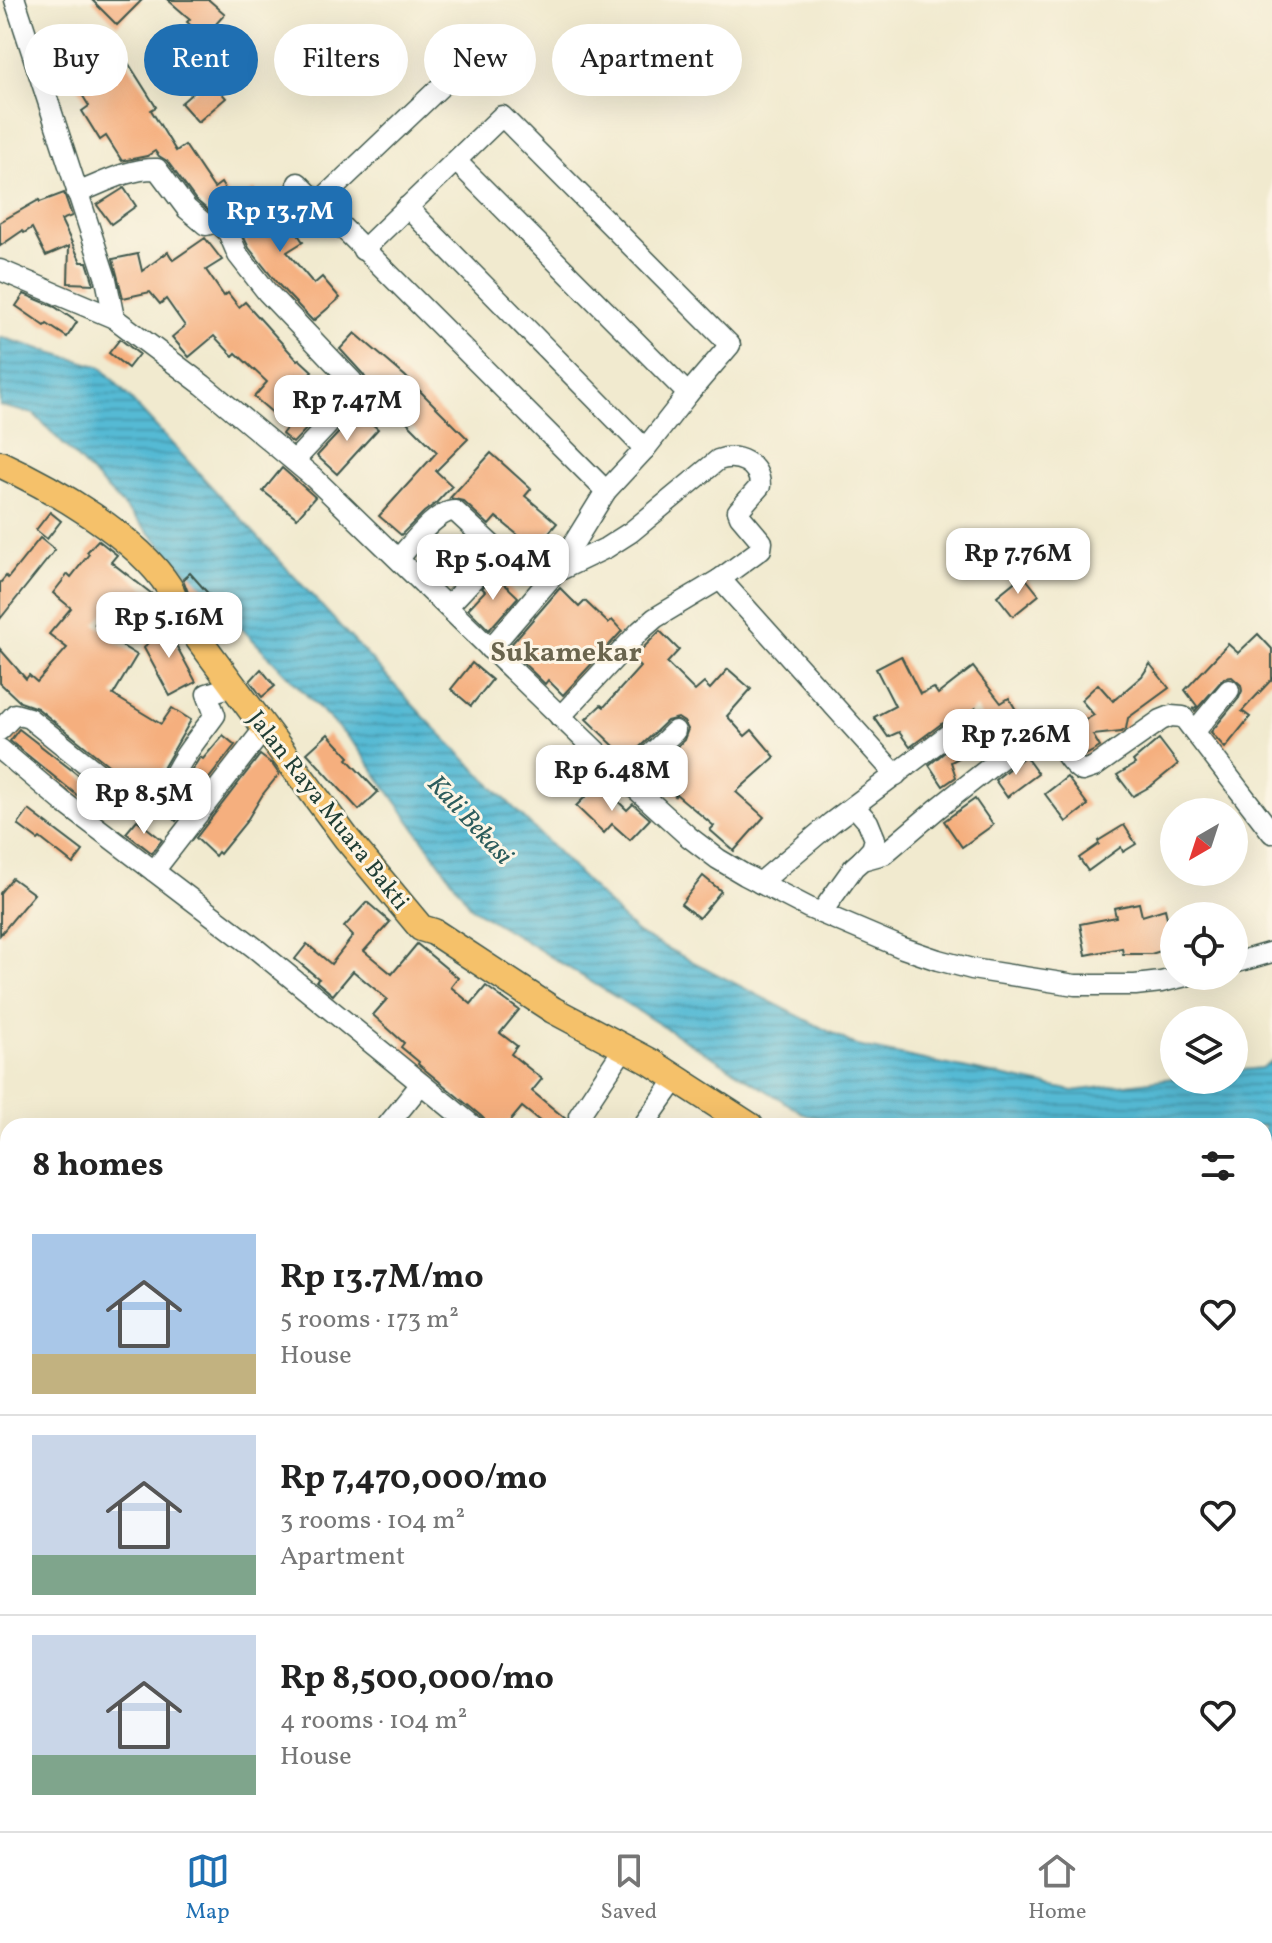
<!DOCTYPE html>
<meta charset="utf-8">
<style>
body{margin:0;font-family:Vollkorn,serif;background:#f2f2f2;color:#222;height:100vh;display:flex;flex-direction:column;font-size:30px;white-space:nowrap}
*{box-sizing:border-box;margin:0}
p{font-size:26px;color:#767676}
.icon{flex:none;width:44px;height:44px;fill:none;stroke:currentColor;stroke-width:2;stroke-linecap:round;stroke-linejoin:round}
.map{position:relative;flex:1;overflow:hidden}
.drawer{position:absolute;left:0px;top:1118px;width:1272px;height:714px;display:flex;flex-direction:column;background:#fff;border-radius:24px 24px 0 0;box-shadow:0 8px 32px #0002}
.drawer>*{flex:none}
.hud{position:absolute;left:24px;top:24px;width:800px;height:72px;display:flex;gap:16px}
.needle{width:52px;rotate:219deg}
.tools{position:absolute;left:1160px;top:798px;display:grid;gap:16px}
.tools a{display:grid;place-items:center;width:88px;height:88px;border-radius:50%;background:#fff;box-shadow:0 8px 32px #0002;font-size:40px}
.price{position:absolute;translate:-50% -68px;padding:0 18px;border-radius:16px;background:#fff;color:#222;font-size:26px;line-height:52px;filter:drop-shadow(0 2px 4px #0008)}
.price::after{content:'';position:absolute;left:50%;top:48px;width:24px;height:18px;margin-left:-12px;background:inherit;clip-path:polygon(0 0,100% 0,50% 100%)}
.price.selected{background:#1f6fb2;color:#fff}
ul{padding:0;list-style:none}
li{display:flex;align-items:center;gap:24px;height:200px;padding:0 32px}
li+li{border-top:2px solid #e0e0e0}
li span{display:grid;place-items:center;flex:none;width:224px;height:160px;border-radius:0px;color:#555}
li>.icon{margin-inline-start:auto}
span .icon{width:96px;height:96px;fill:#fffc;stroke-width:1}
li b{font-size:34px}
h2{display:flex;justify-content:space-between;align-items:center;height:96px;padding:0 32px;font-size:34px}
.tag{padding:0 28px;border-radius:36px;background:#fff;box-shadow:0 8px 32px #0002;font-size:28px;line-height:72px}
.tag.selected{background:#1f6fb2;color:#fff}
.tabs{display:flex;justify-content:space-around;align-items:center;height:112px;border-top:2px solid #e0e0e0;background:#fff;font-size:22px;color:#767676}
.tabs a{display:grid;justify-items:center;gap:4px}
.tabs .selected{color:#1f6fb2}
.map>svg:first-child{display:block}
.water{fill:url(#water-rules);stroke:#3a7c84;stroke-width:2}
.building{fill:#f5af7e}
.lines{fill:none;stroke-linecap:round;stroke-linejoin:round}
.minor-casing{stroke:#3e574b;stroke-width:23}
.major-casing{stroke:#3e574b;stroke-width:29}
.minor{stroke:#fff;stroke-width:20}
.major{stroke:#f5c16b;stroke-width:26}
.labels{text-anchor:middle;stroke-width:6;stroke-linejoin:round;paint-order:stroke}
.street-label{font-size:24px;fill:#1f3d34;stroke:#fcf5e5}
.water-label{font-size:26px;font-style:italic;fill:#2c5c5c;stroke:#fcf5e5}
.quarter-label{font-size:28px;font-weight:bold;fill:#6a654e;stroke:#fcf5e5}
</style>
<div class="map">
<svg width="1272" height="1831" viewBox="0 0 1272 1831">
<defs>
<pattern id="water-rules" width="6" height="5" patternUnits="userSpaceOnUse" patternTransform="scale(2)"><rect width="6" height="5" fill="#55bad4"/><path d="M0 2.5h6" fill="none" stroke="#4698ad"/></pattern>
</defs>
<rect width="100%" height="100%" fill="#fcf5e5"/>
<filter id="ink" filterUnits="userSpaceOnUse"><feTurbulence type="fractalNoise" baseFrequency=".0125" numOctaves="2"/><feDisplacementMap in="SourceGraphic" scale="16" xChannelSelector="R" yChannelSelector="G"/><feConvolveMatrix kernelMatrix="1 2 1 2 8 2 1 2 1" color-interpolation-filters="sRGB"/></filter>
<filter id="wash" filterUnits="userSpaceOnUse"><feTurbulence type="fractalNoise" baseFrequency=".006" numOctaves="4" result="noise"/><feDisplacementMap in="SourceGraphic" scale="32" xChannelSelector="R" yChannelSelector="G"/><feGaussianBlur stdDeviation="1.8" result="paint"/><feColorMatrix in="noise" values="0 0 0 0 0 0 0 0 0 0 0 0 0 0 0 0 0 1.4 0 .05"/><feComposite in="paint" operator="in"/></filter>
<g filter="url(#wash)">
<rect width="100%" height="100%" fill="#f1eacf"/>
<path class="water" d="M0,337l101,30 323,350 213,216 220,113 216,45 101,-13v2h60v-9l27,-3 11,-7v88l-8,4v-27h-409l-49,-11 -334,-207 -115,-161 -323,-333 -34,-8z"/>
<g id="blocks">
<g class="building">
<path d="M92,0h50l-25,25z"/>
<path d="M168,0h41l16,14 -10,11 20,19 -19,21 -16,-15 8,-9 -21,-19 3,-3z"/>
<path d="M120,50l36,57 -5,3 25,41 9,-6 29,43 7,-5 12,19 -12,8 -12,1 -13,-11 -29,-39 -8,-5 -4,-5 -8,5 -25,5 -16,-25 -6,4 -18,-29 7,-5 -16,-26z"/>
<path d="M209,79l17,19 -28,24 -17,-19z"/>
<path d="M124,188l12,18 -25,18 -14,-19z"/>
<path d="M254,189l22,32 9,-6 18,27 -16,10 27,32 8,-7 18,21 -27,23 -36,-38 -28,-35 -12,-25 -14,-13z"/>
<path d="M64,193l8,23 -11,4 20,42h6l7,22 -26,-1 1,-37 -23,10 -14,-28 -8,5 -2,-2 -22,15v-24l39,-22 1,2z"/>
<path d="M205,238l17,22 -16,10 18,26 4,-3 11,14 6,-5 52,58 2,-1 13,12 -2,2 24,20 -10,13 2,2 -33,35 -11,-9 6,-8 -34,-29 13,-15 -31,-29 -3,3 -19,-20 -25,21 -17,-20 13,-11 -19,-27 -6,5 -10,-12 -27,6 -10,-39 25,-5 4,17 26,-19 5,8z"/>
<path d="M24,294l31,13 22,15 -10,15 -20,-13 -2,2 -29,-20z"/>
<path d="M355,333l50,43 63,63 -32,32 16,15 -16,17 -12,9 -23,23 -22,-19 58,-64 -42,-42 -2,2 -23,-22 -2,-8 -5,-8 -23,-25z"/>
<path d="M120,339l19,15 -11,14 -19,-15z"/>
<path d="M358,412l20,17 -41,45 -20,-18z"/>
<path d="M491,453l40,36 -6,7 32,27 -22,26 -39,-32 -7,8 -26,-24 -13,-3z"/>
<path d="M282,468l33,29 -18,21 -34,-27z"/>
<path d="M50,512l11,9 -14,18 -11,-9z"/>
<path d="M40,538l15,12 -55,69v-36l6,-7 2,2z"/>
<path d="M98,540l19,15 -6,7 45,35 5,15 -6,9 -37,-25 -23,28 21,15 -2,2 23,14 -24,40 48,29 11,-16 19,12 -33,57 -12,15 -9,-6 -23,-20 -2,2 -75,-60 -17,-6 -20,-19v-34l26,30 3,-4 8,7 30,-34 -18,-14 22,-26 -18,-15 15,-19 3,3 18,-23 -2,-2z"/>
<path d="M190,573l22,25 -14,13 -6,-8 -9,-24z"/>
<path d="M495,575l23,22 -29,33 -21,-21 17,-18 -3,-3z"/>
<path d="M1023,575l16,20 -26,21 -16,-20z"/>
<path d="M560,588l19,19 6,-6 23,22 4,-3 10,11 -59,64 -15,-15 -3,4 -37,-36z"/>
<path d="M164,620l15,20 -3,5 20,37 -26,14 -26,-48z"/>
<path d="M660,631l19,19 -12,13 28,28 9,-8 6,6 18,-20 23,20 -24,27 18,20 7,-6 23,27 -39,35 28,25 -30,34 -24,-21 4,-4 -38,-32 -1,2 -24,-24 33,-32 4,-11 -4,-7 -6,-4 -11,3 -42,40 -13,-13 2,-2 -28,-27 15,-14 3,2 36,-40 -8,-8z"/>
<path d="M1258,634l14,15v30l-30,32 8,6 -25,31 -14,-16 28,-34 3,-7 -1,-6 -9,-8 -8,1 -29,33 -2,-2 4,-3 -12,-16 43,-46 10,9z"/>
<path d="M901,656l19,38 14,-6 4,6 35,-27 28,36 8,-5 11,19 -28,17 -16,-26 -20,15 -8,-2 -7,3 -31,23 -11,-15 -11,5 -14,-20 21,-11 -19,-37z"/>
<path d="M472,663l20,17 -21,26 -20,-17z"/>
<path d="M1150,664l19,24 -41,30 -2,11 -5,3 -28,3 7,12 -16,9 -18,-25 28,-16 -13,-15 17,-16 15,17 29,-25z"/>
<path d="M261,669l14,17 -13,11 -12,-16z"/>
<path d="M19,729l90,70 -11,13 -88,-71z"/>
<path d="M328,734l21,23 -2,2 31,33 -19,18 -52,-57z"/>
<path d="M223,735l12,10 -59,76 -12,-11 11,-12 25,-41 3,2z"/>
<path d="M961,739l7,14 -17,9 5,15 -13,9 -14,-21z"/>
<path d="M1159,739l19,25 -27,22 -18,10 -16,-21 18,-11 -2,-3z"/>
<path d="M260,755l12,9 7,10 -16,20 -17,28 -26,32 -2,-2 -3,4 -19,-18z"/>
<path d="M1025,756l13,18 -31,23 -12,-17z"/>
<path d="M1067,777l21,28 -22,17 -21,-28z"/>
<path d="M599,783l28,27 6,-6 17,15 -20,21 -18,-16 -8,9 -28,-27z"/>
<path d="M975,799l18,26 -31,22 -18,-26z"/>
<path d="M29,810l54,41 -10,13 -33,-26 -2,2 -20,-15z"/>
<path d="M137,820l25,20 -10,13 -26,-20z"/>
<path d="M1124,825l12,19 -13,8 -2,-5 -33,24 -9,-13 20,-14 -1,-3z"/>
<path d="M703,876l18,15 -22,27 -18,-14z"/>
<path d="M12,878l22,16 -34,41v-42z"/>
<path d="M367,902l23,20 -26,29 28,23 25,-30 41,34 -7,9 20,17 15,-18 33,24 -19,23 17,13 -6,8 31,25 -10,12 35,29 4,6h-25l-24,-19 -16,19h-15l-10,-10 -63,-52 1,-2 -18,-15 3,-4 -31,-28 14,-16 -34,-28 -20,24 -17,-14 3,-2 -24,-20 12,-15 24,20 22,-28 -9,-9z"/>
<path d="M1139,903l3,13 23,-7 9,38 -23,7h-28l-1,-6 -36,7 -6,-31 36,-7 -2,-9z"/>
</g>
</g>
</g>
<g filter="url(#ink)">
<use href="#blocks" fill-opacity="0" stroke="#3e574b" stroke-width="2"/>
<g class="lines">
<defs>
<g id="minor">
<path d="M15,0l91,279 8,39"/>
<path d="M456,161l232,233"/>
<path d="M298,183l308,308"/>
<path d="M77,193c26,-10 52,-25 80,-24l30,40 19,16 11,-3 11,10 10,23 29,37 85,89 5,8 -1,6 -61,65"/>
<path d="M317,204l139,-132"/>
<path d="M407,207l238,242"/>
<path d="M363,250l139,-134 228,229 -42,49 -43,55 -39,42 -50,81"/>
<path d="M0,270l114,48 89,67 110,92 312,302 64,58 29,22 27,16 64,33 94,40 35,12 34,9 103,16h60l26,-3 25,-6"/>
<path d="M399,558c13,-14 37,-48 56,-47l41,38v6l-48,51"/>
<path d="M720,579l176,196"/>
<path d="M490,649l66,-77 50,-24 25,-16 87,-72c19,-7 42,3 42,26l-22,25 2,5 22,26 -1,7 -41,30 -65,39 -15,13 -80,86"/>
<path d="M0,730l15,-16 14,4 76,61 32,23 11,4c17,-8 26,-34 37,-50 9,-14 20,-27 30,-41l-8,-21 26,-8"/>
<path d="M1195,731l34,-41"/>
<path d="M0,749l62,52 193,147 218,178"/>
<path d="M625,779l50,-48"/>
<path d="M854,806l14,16 7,17 -3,10 -10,11"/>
<path d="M154,871l110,-142"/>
<path d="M760,883l71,-60 118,-89"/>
<path d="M821,913l33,-46 8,-7 22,-6 53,-45 99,-78 8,-3c16,10 21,33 38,43l12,-4 67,-47 10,-4 12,1 89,116"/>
<path d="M1234,963l38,-11"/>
<path d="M579,1116l45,-68"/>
<path d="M387,1126l34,-42"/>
<path d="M643,1126l34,-48"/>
<path d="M0,1212l8,6"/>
<path d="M1264,1336l8,-4"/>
<path d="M1264,1428l8,-2"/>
<path d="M0,1687l8,7"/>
<path d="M0,1784l8,8"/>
<path d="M336,1824l9,7"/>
<path d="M923,1824l3,7"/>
<path d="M1051,1824l13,7"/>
<path d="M127,1826l6,-2"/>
<path d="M1127,1828l5,-4"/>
<path d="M756,1831l7,-7"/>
</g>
<g id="major">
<path d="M0,464c54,25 136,72 169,123 4,6 6,15 8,23l170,229 74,89 13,4 119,78 98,52 99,64"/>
<path d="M1264,1171l8,-2"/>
</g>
</defs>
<use href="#minor" class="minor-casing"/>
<use href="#major" class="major-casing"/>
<use href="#minor" class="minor"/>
<use href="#major" class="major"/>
</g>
</g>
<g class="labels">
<g class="street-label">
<text transform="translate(329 810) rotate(52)" y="8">Jalan Raya Muara Bakti</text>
</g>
<g class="water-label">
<text transform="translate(471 819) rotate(47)" y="9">Kali Bekasi</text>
</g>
<g class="quarter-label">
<text x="566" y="661">Sukamekar</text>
</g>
</g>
</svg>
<div class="tools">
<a><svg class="needle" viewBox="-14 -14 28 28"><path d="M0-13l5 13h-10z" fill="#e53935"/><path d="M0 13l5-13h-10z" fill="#767676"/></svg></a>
<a><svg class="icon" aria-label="locate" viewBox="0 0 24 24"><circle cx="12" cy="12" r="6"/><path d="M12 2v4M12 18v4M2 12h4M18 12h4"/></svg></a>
<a><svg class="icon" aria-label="layers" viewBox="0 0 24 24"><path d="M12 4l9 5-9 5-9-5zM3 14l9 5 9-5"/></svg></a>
</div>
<b class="price selected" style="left:280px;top:254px">Rp 13.7M</b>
<b class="price" style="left:347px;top:443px">Rp 7.47M</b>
<b class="price" style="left:1018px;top:596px">Rp 7.76M</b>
<b class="price" style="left:493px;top:602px">Rp 5.04M</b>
<b class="price" style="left:169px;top:660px">Rp 5.16M</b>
<b class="price" style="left:1016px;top:777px">Rp 7.26M</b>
<b class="price" style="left:612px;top:813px">Rp 6.48M</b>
<b class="price" style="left:144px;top:836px">Rp 8.5M</b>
<div class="hud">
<a class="tag">Buy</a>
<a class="tag selected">Rent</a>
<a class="tag">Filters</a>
<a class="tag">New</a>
<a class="tag">Apartment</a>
</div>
<section class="drawer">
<h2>8 homes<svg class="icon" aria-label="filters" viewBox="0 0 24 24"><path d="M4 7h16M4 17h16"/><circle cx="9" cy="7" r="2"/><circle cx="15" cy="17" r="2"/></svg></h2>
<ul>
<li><span style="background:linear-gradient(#a9c7e8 75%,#c2b280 0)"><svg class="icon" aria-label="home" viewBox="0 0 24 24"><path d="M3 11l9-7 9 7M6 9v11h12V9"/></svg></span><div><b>Rp 13.7M/mo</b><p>5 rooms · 173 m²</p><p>House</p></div><svg class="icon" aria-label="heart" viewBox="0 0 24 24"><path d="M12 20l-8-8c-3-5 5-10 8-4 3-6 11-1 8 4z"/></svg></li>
<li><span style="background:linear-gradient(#c9d6e8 75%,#7fa58c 0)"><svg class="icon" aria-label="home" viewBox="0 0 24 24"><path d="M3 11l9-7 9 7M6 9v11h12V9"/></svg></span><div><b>Rp 7,470,000/mo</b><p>3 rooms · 104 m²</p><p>Apartment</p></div><svg class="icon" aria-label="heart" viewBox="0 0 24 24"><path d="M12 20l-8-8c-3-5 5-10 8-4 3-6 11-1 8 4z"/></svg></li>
<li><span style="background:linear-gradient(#c9d6e8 75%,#7fa58c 0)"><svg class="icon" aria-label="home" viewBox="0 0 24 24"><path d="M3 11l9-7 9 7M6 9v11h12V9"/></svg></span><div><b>Rp 8,500,000/mo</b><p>4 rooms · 104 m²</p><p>House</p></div><svg class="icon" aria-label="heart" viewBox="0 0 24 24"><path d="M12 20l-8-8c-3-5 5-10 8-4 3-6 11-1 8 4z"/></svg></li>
</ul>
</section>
</div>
<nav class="tabs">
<a class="selected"><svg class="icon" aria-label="map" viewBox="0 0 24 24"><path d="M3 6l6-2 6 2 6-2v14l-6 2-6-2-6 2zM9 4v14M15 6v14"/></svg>Map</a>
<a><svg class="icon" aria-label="saved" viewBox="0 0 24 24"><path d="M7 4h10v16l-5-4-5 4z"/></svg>Saved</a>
<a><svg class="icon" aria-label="home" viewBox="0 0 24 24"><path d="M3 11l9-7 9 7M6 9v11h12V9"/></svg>Home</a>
</nav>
